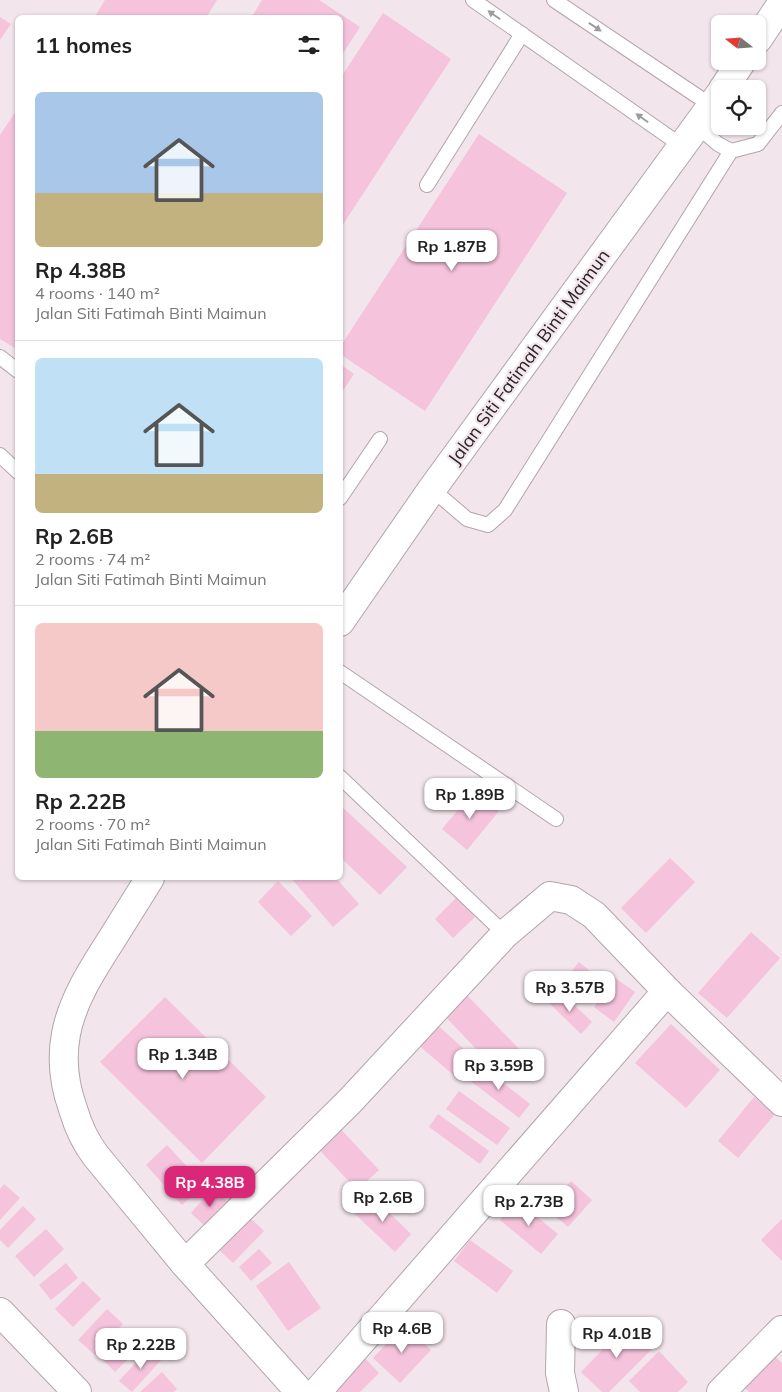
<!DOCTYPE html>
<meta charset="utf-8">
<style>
body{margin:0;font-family:Mulish,sans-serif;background:#f6f6f6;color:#222;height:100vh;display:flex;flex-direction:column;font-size:19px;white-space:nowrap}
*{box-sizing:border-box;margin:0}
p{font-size:16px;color:#767676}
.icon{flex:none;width:28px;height:28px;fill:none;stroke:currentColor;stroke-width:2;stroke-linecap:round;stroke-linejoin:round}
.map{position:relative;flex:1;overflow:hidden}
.panel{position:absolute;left:15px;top:15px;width:328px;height:865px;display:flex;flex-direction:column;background:#fff;border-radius:8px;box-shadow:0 1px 4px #0004}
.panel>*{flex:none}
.needle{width:32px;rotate:287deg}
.controls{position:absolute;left:711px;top:15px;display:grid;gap:10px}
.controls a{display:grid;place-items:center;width:55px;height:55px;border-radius:8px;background:#fff;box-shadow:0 1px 4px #0004;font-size:25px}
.price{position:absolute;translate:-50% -42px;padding:0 11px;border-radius:10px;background:#fff;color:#222;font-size:16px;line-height:32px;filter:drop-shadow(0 1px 2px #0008)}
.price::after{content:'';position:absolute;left:50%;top:30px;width:15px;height:11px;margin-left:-8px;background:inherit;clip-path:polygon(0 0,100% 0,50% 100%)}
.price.current{background:#db2777;color:#fff}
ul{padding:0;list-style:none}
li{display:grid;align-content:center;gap:10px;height:265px;padding:0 20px}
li+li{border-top:1px solid #e0e0e0}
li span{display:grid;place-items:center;height:155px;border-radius:8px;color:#555}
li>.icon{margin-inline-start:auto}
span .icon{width:90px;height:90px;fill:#fffc;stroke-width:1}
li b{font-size:21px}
h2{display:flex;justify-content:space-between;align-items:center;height:60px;padding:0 20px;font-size:21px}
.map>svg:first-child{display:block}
.building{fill:#f5c3dc}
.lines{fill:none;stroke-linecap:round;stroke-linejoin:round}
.service-casing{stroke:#b1a5ab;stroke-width:16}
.minor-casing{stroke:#b1a5ab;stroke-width:30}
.tertiary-casing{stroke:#b1a5ab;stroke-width:30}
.service{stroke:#fff;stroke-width:14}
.minor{stroke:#fff;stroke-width:28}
.tertiary{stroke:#fff;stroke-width:28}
.oneway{fill:#9d9b9c}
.labels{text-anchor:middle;stroke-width:4.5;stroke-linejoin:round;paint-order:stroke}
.street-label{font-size:18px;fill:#262123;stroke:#f2e5eb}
</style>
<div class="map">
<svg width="782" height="1392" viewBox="0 0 782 1392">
<rect width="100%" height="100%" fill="#f2e5eb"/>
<g class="building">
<path d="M105,0h112l-11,18h-112z"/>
<path d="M262,0h57l41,27 -20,31v-40h-89z"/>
<path d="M383,13l68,46 -111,170v-150z"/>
<path d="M0,17l11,7 -11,16z"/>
<path d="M18,108v242l-18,-11v-204z"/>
<path d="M479,134l88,59 -142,218 -85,-57v-7z"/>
<path d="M340,364l14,10 -14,21z"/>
<path d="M474,791l25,20 -32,39 -25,-21z"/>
<path d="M340,805l67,62 -27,28 -40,-38z"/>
<path d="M670,858l25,24 -49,51 -25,-25z"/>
<path d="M291,878h45l23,26 -26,23z"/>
<path d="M278,881l34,35 -21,20 -33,-34z"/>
<path d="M457,897l18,20 -22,21 -18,-19z"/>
<path d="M751,932l29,26 -53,60 -29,-25z"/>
<path d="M579,962l24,20 -19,22 -23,-19z"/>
<path d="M615,978l20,14 -21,30 -20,-15z"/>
<path d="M560,991l32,31 -11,12 -32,-31z"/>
<path d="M464,992l56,58 -22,22 -56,-59z"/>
<path d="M165,997l101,100 -64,66 -102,-101z"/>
<path d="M433,1021l42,38 -17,20 -43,-37z"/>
<path d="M671,1024l49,46 -34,38 -51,-45z"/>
<path d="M479,1064l51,40 -11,14 -51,-39z"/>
<path d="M459,1091l51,37 -13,17 -51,-36z"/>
<path d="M754,1097l21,17 -37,44 -20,-17z"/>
<path d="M438,1114l51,37 -9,13 -51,-37z"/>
<path d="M335,1123l44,47 -22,20 -44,-47z"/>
<path d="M167,1145l37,40 -22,20 -36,-40z"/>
<path d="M571,1181l21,19 -24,27 -22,-19z"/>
<path d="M4,1184l16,14 -20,22v-31z"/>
<path d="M212,1189l17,14 -22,25 -16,-15z"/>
<path d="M371,1195l40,39 -16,18 -41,-39z"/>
<path d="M516,1200l42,34 -17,20 -41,-34z"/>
<path d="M23,1206l13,13 -28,29 -8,-8v-10z"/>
<path d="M243,1211l21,20 -31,32 -21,-20z"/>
<path d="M782,1219v42l-21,-21z"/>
<path d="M46,1229l18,20 -30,28 -19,-21z"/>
<path d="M470,1240l43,31 -16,22 -43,-32z"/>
<path d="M259,1249l13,14 -21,18 -12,-14z"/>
<path d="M289,1262l32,46 -33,23 -32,-45z"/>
<path d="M66,1263l12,15 -27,22 -12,-15z"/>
<path d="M83,1281l18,18 -28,28 -18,-18z"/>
<path d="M107,1309l16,15 -28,31 -17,-15z"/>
<path d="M628,1323l25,25 -44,44h-7l-21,-20z"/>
<path d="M404,1325l27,25 -31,33 -27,-25z"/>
<path d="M131,1330l13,13 -29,29 -13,-13z"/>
<path d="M150,1347l13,11 -31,34 -13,-11z"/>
<path d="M768,1350l14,13v29h-33l-11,-11z"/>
<path d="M659,1351l29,31 -10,10h-38l-11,-11z"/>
<path d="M359,1352l20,21 -19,19h-26z"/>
<path d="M162,1372l15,17 -4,3h-33z"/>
</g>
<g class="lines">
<defs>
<g id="service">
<path d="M473,0l209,146"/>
<path d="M554,0l158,106"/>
<path d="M697,126l21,18 13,7 27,-7 24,-31"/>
<path d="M427,185l95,-151"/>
<path d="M0,357l18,14"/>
<path d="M0,455l18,17"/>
<path d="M432,489l35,30 21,6 17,-15 226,-359"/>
<path d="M340,498l40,-59"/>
<path d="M340,672l216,147"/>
<path d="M340,777l165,157"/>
</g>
<g id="minor">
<path d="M185,1264l165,-163 155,-167 45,-38 21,4 23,15 73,76"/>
<path d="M0,1312l77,80"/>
<path d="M561,1324l-1,49 4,19"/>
<path d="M317,1392l350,-401 115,111"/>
<path d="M721,1392l61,-62"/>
</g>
<g id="tertiary">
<path d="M758,39l24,-36"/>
<path d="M723,89l19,-28"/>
<path d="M340,622l92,-133 288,-395"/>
<path d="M150,878c-13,21 -27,43 -40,64 -18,28 -38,59 -44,92 -5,26 -2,50 7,75 5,17 12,33 23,47l89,108 115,128"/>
</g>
</defs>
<use href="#service" class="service-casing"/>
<use href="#minor" class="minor-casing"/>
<use href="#tertiary" class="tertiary-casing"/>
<use href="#service" class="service"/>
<use href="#minor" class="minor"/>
<use href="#tertiary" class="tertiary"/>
</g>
<defs><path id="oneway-solid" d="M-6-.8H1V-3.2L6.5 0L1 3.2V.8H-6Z" transform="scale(1.25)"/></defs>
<g class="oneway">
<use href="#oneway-solid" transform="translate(494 15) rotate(-145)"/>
<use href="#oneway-solid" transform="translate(595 27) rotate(34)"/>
<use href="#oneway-solid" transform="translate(642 118) rotate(-145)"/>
</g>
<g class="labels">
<g class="street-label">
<text transform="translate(529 357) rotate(-54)" y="6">Jalan Siti Fatimah Binti Maimun</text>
</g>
</g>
</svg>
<div class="controls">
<a><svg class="needle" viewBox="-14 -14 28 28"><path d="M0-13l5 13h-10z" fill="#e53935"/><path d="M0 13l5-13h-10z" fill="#767676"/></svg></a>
<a><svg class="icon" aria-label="locate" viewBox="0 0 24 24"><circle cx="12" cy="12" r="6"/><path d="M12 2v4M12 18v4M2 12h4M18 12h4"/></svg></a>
</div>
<b class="price" style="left:452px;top:272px">Rp 1.87B</b>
<b class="price" style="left:470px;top:820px">Rp 1.89B</b>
<b class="price" style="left:570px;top:1013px">Rp 3.57B</b>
<b class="price" style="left:183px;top:1080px">Rp 1.34B</b>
<b class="price" style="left:499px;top:1091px">Rp 3.59B</b>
<b class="price current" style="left:210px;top:1208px">Rp 4.38B</b>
<b class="price" style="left:383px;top:1223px">Rp 2.6B</b>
<b class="price" style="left:529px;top:1227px">Rp 2.73B</b>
<b class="price" style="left:402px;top:1354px">Rp 4.6B</b>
<b class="price" style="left:617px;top:1359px">Rp 4.01B</b>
<b class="price" style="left:141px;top:1370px">Rp 2.22B</b>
<section class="panel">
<h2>11 homes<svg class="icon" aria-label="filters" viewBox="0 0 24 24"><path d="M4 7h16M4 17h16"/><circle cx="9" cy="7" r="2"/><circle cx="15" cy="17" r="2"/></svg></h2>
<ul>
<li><span style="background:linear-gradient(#a9c7e8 65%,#c2b280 0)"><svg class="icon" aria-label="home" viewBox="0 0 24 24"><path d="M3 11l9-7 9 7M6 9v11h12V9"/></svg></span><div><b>Rp 4.38B</b><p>4 rooms · 140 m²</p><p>Jalan Siti Fatimah Binti Maimun</p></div></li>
<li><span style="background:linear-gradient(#bfe0f5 75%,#c2b280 0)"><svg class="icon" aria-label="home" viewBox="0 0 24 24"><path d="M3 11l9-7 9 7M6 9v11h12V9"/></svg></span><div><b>Rp 2.6B</b><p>2 rooms · 74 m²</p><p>Jalan Siti Fatimah Binti Maimun</p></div></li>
<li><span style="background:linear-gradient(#f6c9c9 70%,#8fb573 0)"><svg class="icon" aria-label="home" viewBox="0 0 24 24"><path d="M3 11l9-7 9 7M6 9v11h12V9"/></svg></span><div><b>Rp 2.22B</b><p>2 rooms · 70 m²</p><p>Jalan Siti Fatimah Binti Maimun</p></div></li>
</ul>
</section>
</div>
